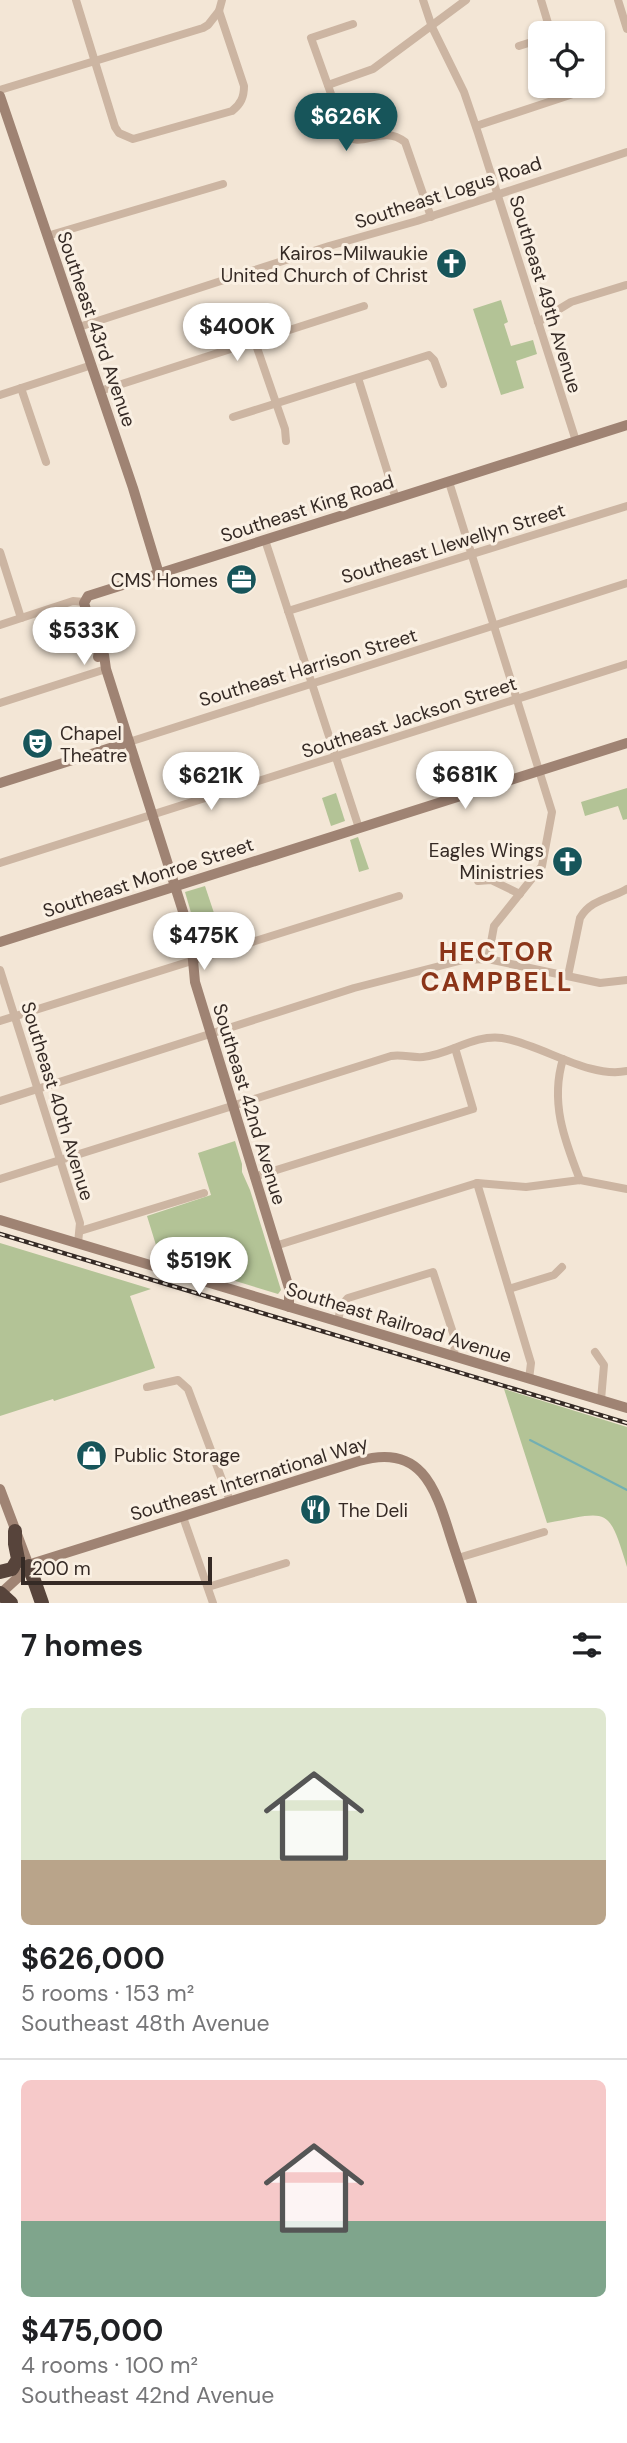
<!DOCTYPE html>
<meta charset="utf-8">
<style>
body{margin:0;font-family:"DM Sans",sans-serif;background:#f6f6f6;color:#202124;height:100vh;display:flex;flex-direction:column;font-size:26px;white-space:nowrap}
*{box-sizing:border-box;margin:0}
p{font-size:23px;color:#757577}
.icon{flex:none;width:38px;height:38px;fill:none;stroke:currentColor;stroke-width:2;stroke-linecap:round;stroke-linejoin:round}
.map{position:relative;height:1603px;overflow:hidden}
.side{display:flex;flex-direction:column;background:#fff;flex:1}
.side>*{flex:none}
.controls{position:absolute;left:528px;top:21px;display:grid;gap:14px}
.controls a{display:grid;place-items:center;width:77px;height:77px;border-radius:10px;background:#fff;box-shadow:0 2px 5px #0004;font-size:35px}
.scale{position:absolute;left:21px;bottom:18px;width:191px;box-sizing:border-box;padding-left:7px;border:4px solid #352a25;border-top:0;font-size:19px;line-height:24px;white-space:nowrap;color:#352a25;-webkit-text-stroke:5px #faf0e3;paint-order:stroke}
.price{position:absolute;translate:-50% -60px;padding:0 16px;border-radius:24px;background:#fff;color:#222;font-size:23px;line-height:46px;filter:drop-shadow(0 2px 4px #0008)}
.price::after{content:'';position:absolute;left:50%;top:42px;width:21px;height:16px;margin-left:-10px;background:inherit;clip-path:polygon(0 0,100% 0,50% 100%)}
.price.selected{background:#17555a;color:#fff}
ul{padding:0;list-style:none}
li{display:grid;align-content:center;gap:14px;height:371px;padding:0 21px}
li+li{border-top:2px solid #e0e0e0}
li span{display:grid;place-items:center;height:217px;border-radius:10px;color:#555}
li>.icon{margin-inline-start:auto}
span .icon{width:126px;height:126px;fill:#fffc;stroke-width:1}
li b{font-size:30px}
h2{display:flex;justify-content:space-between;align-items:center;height:84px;padding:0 21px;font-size:30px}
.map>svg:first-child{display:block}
.green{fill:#b3c396}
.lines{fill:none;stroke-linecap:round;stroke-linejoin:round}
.stream{stroke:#73afb2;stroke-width:2}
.street{stroke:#ccb5a2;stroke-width:8}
.secondary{stroke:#9f8373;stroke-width:10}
.highway{stroke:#57443b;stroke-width:14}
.rail-casing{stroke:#352a25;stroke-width:4.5}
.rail{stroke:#faf0e3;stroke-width:2;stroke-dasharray:5;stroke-linecap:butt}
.labels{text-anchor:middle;stroke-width:6;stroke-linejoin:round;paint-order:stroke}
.street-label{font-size:19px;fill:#352a25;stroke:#faf0e3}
.poi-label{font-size:19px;fill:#352a25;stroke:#faf0e3;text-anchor:end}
.district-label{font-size:26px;font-weight:bold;letter-spacing:2px;fill:#8b3418;stroke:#faf0e3}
</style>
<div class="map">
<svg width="627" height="1603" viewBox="0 0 627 1603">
<rect width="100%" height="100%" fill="#f3e6d6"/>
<g class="green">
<path d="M501,300l7,22 -4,2 7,22 22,-6 4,14 -21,7 8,27 -23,7 -28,-86z"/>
<path d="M627,788v31l-4,1 -5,-14 -33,10 -4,-14z"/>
<path d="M336,793l9,28 -14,5 -9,-28z"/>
<path d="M358,837l11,32 -10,3 -9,-32z"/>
<path d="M205,886l10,30 -21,7 -9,-31z"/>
<path d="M235,1141l7,23v8l8,18 31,100 -3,4 -118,-36 -13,-42 64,-21 -13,-42z"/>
<path d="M0,1243l151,46 -21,7 25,72 -101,33 -1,-2 -53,17z"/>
<path d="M504,1389l123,38v140c-19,-63 -19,-55 -80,-44z"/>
</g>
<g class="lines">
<path class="stream" d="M530,1440l97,50"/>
<g class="street">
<path d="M76,0l39,127 4,6 14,6 99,-28c9,-7 12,-14 12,-25l-25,-75 3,-11"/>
<path d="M423,0l9,27 32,65 14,41 98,308"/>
<path d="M541,0l10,33"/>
<path d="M618,0l9,29"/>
<path d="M353,24l-42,14 34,95c15,19 36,-10 60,9l26,75"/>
<path d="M519,46l22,-7"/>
<path d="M328,85l45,-16 93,-69"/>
<path d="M0,90l203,-62 5,-3 11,-14"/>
<path d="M476,126l94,-31 -3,-9"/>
<path d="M47,236l176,-52"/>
<path d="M538,322l33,-20 55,-17"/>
<path d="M79,327l250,-81 88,-25 210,-69"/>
<path d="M255,342l30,87 1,12"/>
<path d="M358,378l38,121"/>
<path d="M21,388l25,74"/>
<path d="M100,391l264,-85"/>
<path d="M0,395l92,-30"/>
<path d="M233,417l196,-62 5,5 9,24"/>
<path d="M449,482l103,330 -10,54 -48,60 -6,33"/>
<path d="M265,540l94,288"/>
<path d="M0,552l21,66"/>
<path d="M288,611l339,-105"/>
<path d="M0,625l73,-24 11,1"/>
<path d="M0,703l106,-34"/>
<path d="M129,742l498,-159"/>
<path d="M0,863l627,-199"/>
<path d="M478,881l13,-1 29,14"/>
<path d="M0,970l80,253 -2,20"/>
<path d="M568,976l12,-58c11,-19 30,-19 47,-29"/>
<path d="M0,1021l399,-125"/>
<path d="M563,1059c-13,43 1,80 17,121"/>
<path d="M0,1101l354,-113 109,-28 25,-1 112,24 27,-3"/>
<path d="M254,1177l219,-68 -18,-61"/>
<path d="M0,1179l391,-123c11,-2 21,2 32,1 26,-2 51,-23 79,-19 39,6 86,41 125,33"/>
<path d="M477,1183l54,180 -2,16"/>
<path d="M80,1231l124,-38"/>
<path d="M275,1246l202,-63 49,4 54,-7 47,9"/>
<path d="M509,1289l45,-14 8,-8"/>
<path d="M338,1321l3,-15 7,-8 85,-26 22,67 -1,17"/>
<path d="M595,1352l9,13 -3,35"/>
<path d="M147,1387l31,-7 10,9 42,112"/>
<path d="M183,1517l30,86"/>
<path d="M458,1558l86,-26"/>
<path d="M208,1587l78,-24"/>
</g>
<g class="secondary">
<path d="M0,96l133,392 26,86"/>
<path d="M99,651l5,4 2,14 80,252 5,18 4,43 94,306v19"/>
<path d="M98,657l1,-6 -15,-48 4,-7 539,-171"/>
<path d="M0,783l129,-41"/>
<path d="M0,942l627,-199"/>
<path d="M0,1220l627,188"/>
<path d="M0,1489l29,77"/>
<path d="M1,1593l33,-30 325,-102c61,-18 76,25 91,74 7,22 15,45 22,68"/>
</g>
<g class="highway">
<path d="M29,1566l13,37"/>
<path d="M0,1572l12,-3 6,-10 -3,-15v-13"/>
<path d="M0,1593l11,10"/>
</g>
<defs>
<path id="rail" d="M0,1234l627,189"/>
</defs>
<use href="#rail" class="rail-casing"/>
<use href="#rail" class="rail"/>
</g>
<defs>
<symbol id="church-disc" viewBox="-11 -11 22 22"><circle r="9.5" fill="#17555a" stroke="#faf0e3"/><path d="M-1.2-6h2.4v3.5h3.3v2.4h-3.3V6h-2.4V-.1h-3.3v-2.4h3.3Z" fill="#fff"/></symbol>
<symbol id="office-disc" viewBox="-11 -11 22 22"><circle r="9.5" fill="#17555a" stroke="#faf0e3"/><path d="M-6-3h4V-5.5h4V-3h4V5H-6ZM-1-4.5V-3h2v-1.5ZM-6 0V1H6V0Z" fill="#fff"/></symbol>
<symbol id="theatre-disc" viewBox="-11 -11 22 22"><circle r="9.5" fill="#17555a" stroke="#faf0e3"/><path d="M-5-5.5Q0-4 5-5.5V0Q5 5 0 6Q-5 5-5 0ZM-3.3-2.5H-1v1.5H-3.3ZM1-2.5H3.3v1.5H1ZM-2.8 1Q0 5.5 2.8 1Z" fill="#fff"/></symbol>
<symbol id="shop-disc" viewBox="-11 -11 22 22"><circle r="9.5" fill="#17555a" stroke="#faf0e3"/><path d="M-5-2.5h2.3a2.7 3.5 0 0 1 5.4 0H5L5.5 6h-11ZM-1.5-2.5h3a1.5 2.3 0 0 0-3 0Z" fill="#fff"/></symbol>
<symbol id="restaurant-disc" viewBox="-11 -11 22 22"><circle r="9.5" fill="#17555a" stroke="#faf0e3"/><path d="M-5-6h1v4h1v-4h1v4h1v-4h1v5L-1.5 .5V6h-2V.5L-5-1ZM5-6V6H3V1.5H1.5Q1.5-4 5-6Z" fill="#fff"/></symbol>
</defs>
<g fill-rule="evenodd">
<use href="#church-disc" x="434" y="246" width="35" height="35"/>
<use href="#office-disc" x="224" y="562" width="35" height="35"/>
<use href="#theatre-disc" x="20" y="726" width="35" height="35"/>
<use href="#church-disc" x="550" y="844" width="35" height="35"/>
<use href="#shop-disc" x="74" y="1438" width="35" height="35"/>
<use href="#restaurant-disc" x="298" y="1492" width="35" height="35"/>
</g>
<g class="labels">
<g class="street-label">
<text transform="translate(448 192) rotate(-18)" y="7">Southeast Logus Road</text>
<text transform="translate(546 294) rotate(73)" y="7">Southeast 49th Avenue</text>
<text transform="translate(97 329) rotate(71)" y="7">Southeast 43rd Avenue</text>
<text transform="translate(307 508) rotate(-18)" y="7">Southeast King Road</text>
<text transform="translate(453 543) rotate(-17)" y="7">Southeast Llewellyn Street</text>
<text transform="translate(308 667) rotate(-17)" y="7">Southeast Harrison Street</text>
<text transform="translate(409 717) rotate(-18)" y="7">Southeast Jackson Street</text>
<text transform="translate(148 877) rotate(-18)" y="7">Southeast Monroe Street</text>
<text transform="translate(58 1101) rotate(73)" y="7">Southeast 40th Avenue</text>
<text transform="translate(250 1104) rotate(73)" y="7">Southeast 42nd Avenue</text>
<text transform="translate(399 1322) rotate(17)" y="7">Southeast Railroad Avenue</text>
<text transform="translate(249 1478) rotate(-17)" y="7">Southeast International Way</text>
</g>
<g class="poi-label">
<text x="428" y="260">Kairos-Milwaukie<tspan x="428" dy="22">United Church of Christ</tspan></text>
<text x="218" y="587">CMS Homes</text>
<text x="60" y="740" text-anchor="start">Chapel<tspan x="60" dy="22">Theatre</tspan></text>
<text x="544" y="857">Eagles Wings<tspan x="544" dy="22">Ministries</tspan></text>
<text x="114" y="1462" text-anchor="start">Public Storage</text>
<text x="338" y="1517" text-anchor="start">The Deli</text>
</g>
<g class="district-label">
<text x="497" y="961">HECTOR<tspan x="497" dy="30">CAMPBELL</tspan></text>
</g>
</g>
</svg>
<div class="controls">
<a><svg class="icon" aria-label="locate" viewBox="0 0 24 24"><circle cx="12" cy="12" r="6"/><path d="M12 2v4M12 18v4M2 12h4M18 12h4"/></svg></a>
</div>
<div class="scale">200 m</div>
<b class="price selected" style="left:346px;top:153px">$626K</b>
<b class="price" style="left:237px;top:363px">$400K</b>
<b class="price" style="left:84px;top:667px">$533K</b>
<b class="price" style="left:465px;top:811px">$681K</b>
<b class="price" style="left:211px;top:812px">$621K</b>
<b class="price" style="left:204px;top:972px">$475K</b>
<b class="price" style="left:199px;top:1297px">$519K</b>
</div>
<section class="side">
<h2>7 homes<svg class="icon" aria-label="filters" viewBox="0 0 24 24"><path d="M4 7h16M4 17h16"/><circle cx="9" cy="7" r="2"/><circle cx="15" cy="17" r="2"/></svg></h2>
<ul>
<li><span style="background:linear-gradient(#dfe7d0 70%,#b9a48a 0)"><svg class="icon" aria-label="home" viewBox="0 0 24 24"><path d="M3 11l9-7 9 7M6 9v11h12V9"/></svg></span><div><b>$626,000</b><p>5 rooms · 153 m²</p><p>Southeast 48th Avenue</p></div></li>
<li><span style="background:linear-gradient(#f6c9c9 65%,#7fa58c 0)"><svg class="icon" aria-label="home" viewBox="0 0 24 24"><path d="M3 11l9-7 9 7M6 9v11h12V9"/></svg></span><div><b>$475,000</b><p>4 rooms · 100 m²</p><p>Southeast 42nd Avenue</p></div></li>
</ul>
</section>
